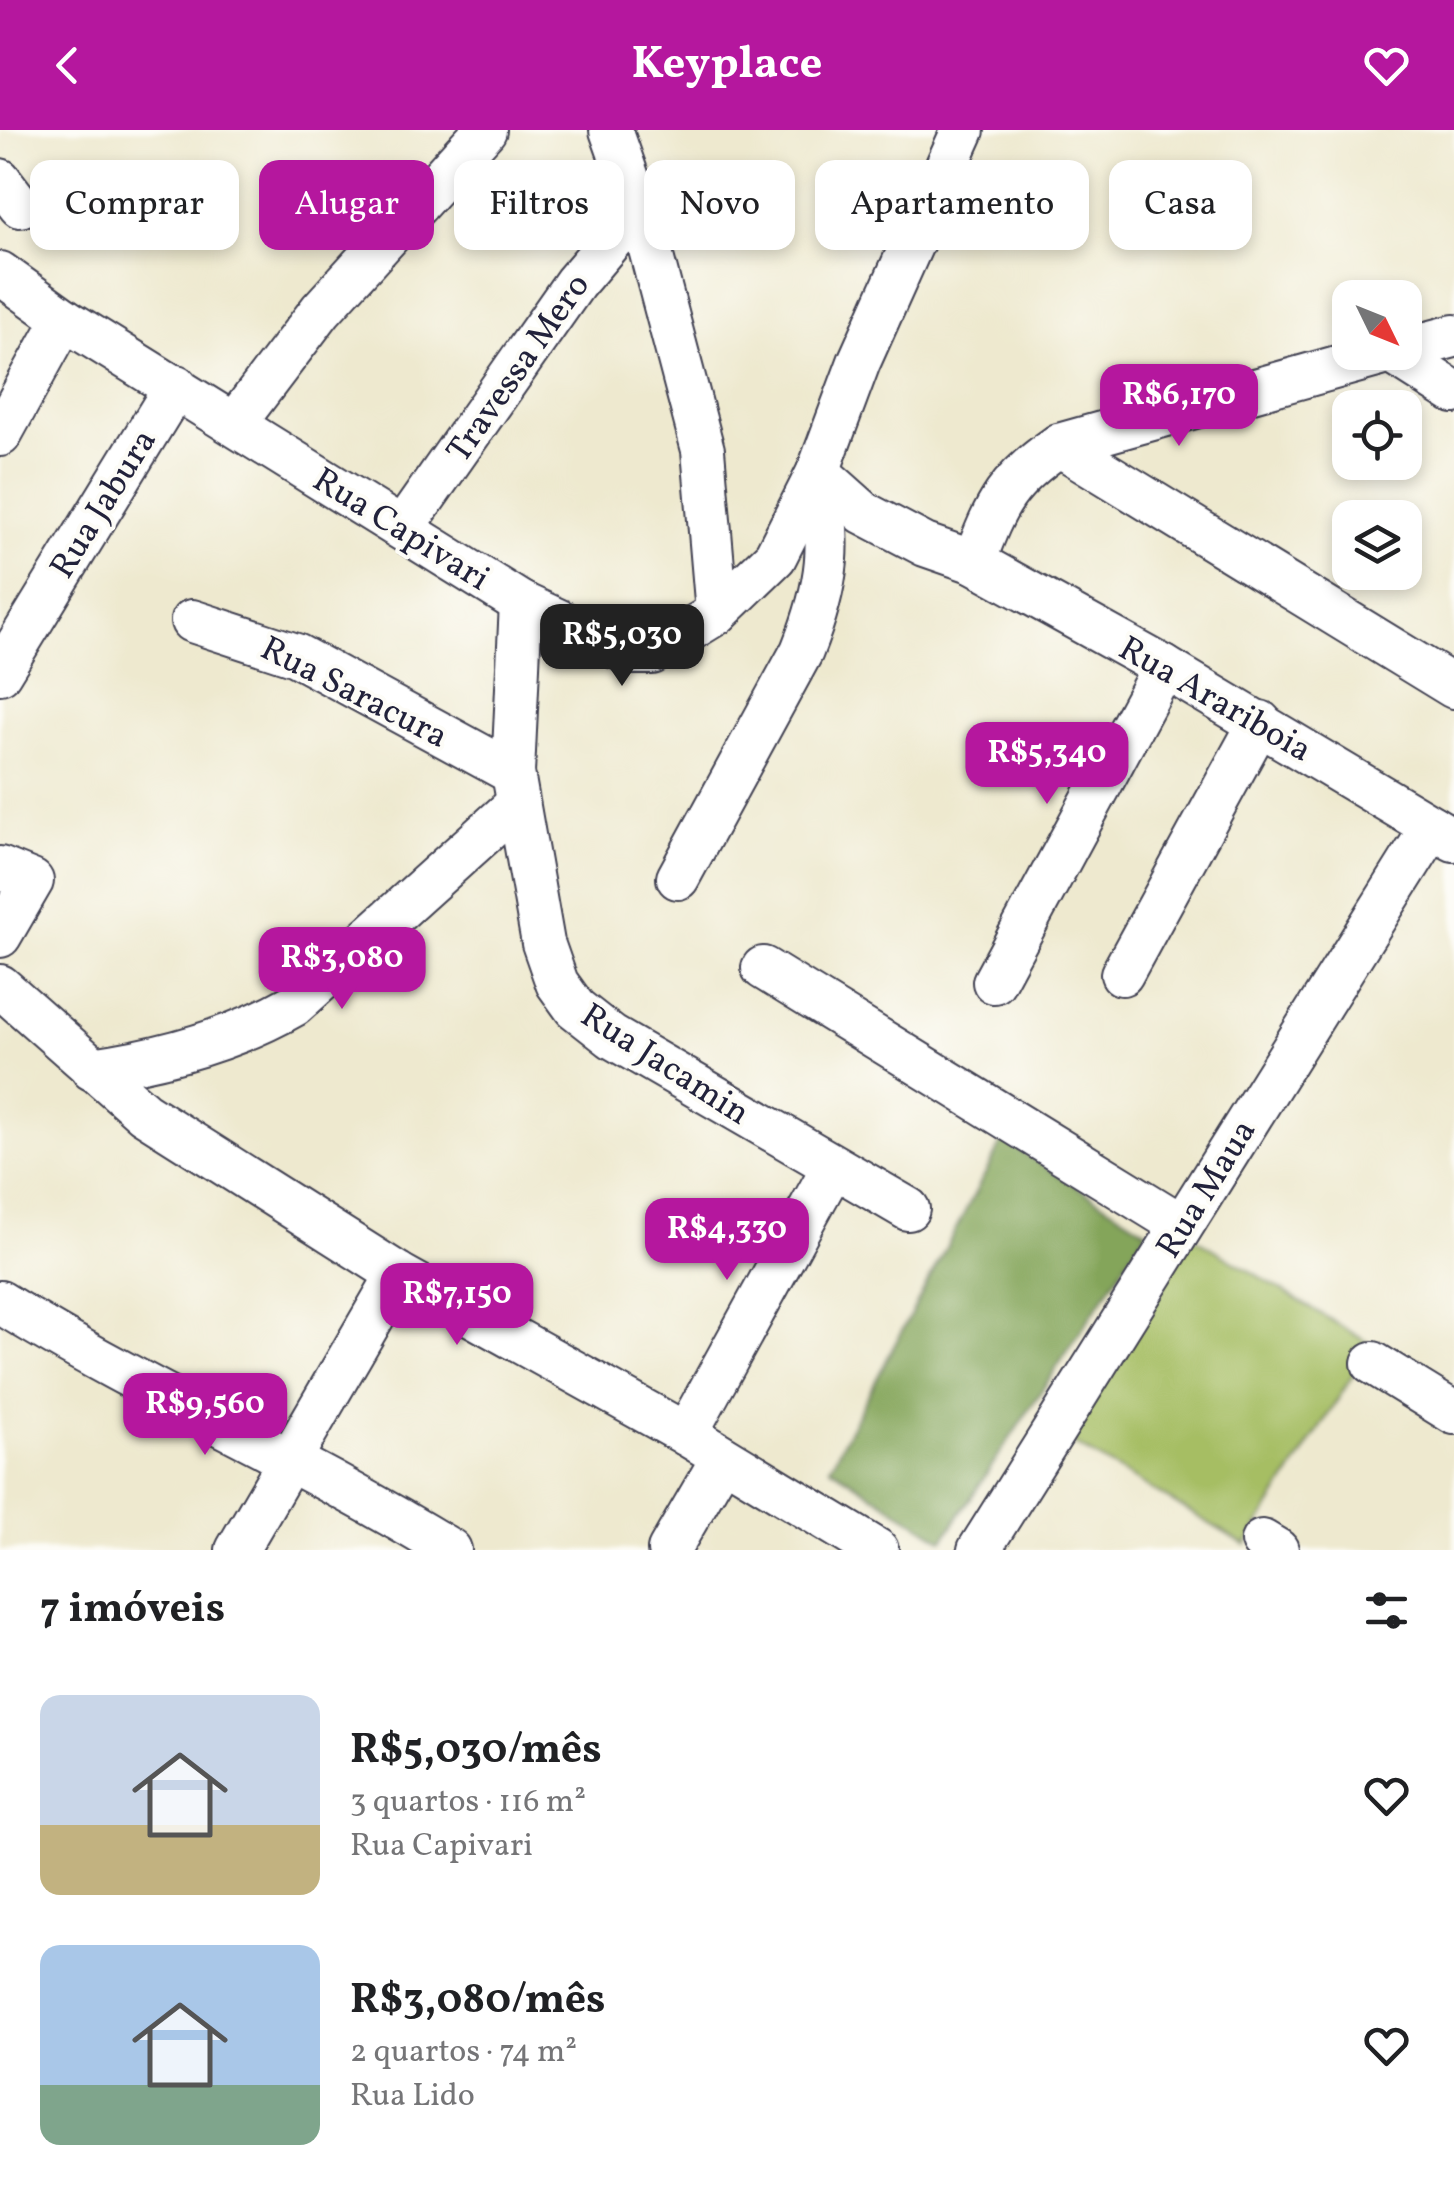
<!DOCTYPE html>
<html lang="pt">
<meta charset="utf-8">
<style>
body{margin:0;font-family:Vollkorn,serif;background:#f6f6f6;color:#202124;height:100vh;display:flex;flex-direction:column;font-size:38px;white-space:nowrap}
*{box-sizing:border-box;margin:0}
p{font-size:32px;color:#757577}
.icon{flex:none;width:55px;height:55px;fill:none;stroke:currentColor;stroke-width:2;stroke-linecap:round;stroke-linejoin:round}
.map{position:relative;height:1420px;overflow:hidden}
.drawer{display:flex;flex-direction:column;background:#fff;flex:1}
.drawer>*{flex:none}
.guide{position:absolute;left:30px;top:30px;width:1395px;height:90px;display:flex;gap:20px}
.needle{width:65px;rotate:133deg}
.controls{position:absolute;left:1332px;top:150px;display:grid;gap:20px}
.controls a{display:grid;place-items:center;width:90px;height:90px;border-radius:20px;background:#fff;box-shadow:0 5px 15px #0003;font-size:50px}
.price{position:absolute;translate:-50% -85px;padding:0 22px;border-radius:20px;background:#b5179e;color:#fff;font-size:32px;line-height:65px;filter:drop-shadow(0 2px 5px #0008)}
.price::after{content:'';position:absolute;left:50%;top:60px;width:30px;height:22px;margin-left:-15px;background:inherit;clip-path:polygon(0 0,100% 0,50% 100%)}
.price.current{background:#222;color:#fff}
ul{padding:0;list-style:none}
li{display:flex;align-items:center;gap:30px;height:250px;padding:0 40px}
li span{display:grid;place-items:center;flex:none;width:280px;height:200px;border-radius:20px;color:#555}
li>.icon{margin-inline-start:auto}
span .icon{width:120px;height:120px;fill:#fffc;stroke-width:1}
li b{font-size:42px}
h2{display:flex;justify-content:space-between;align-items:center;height:120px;padding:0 40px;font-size:42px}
.chip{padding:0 35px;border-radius:20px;background:#fff;box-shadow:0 5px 15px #0003;font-size:35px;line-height:90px}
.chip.current{background:#b5179e;color:#fff}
header{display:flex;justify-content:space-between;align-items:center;height:130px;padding:0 40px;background:#b5179e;color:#fff;font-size:45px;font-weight:700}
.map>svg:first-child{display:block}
.green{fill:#a6be64;stroke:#647050;stroke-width:2.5}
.forest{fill:#84a55a;stroke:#53644a;stroke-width:2.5}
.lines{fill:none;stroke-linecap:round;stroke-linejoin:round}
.minor-casing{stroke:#414051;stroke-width:46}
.minor{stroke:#fff;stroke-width:42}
.labels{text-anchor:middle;stroke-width:8;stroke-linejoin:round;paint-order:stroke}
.street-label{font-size:35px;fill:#22223b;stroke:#fdfcf7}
</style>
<header><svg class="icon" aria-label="back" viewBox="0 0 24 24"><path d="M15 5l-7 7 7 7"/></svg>Keyplace<svg class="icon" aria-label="heart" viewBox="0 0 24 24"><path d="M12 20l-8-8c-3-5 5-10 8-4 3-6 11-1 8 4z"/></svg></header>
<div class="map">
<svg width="1454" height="1420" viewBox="0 0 1454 1420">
<rect width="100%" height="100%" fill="#fdfcf7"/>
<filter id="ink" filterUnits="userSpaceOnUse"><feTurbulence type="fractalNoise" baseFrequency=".01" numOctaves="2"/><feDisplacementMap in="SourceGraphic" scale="20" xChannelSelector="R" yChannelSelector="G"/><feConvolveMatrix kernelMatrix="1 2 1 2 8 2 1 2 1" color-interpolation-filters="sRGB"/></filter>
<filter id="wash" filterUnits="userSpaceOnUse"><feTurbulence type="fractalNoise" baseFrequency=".0048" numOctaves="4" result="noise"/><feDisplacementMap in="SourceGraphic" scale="40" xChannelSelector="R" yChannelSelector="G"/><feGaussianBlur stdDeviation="2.25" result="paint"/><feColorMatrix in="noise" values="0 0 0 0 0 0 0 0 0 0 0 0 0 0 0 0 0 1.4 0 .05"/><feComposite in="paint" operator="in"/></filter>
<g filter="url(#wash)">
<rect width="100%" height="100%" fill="#eee9cf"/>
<path class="green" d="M1189,1104l183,111 -126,200 -184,-108z"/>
<path class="forest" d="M1003,1010l144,91 -204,309 -113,-73z"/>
</g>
<g filter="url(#ink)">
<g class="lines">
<defs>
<g id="minor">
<path d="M611,0l30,85 62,235 14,163"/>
<path d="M0,50l20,26"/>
<path d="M0,143l64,46 457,284 107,50h24l65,-40 58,-56 43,-85 41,-110 104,-232"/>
<path d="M1405,219l49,-13"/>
<path d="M1391,222l63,40"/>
<path d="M235,293l86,-113 164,-180"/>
<path d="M0,305l64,-116"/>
<path d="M1059,315l395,242"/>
<path d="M818,342l46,41 61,32 49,17 190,105 290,173"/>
<path d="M403,398l172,-245 40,-47 26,-21"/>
<path d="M974,432c22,-59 33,-81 85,-117l332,-93"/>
<path d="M521,473l-8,170 30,170 14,40 18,25 37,29 296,172"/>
<path d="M192,491l104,34 217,118"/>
<path d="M0,543l176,-287"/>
<path d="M0,738l32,13 -32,55"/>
<path d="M678,748l124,-227c27,-68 31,-108 16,-179"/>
<path d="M763,838l418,257"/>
<path d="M1122,844l138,-252"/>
<path d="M994,852l170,-315"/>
<path d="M0,856l144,127 254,161 288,160 191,116"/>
<path d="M92,939c70,-10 141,-29 202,-64l221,-199"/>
<path d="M0,1172c146,91 304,158 450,248"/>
<path d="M1373,1233l81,50"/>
<path d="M686,1304l147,-267"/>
<path d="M1262,1411l15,9"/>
<path d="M237,1420l161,-276"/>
<path d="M669,1420l54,-93"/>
<path d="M979,1420l453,-723"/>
</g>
</defs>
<use href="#minor" class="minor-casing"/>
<use href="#minor" class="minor"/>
</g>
</g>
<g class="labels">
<g class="street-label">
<text transform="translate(517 237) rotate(-55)" y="12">Travessa Mero</text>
<text transform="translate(102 373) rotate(-58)" y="12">Rua Jabura</text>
<text transform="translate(402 398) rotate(32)" y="12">Rua Capivari</text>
<text transform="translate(355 561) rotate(27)" y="12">Rua Saracura</text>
<text transform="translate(1216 568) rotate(30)" y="12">Rua Arariboia</text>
<text transform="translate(666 933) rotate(33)" y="12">Rua Jacamin</text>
<text transform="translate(1205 1058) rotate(-58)" y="12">Rua Maua</text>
</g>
</g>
</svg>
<div class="controls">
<a><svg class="needle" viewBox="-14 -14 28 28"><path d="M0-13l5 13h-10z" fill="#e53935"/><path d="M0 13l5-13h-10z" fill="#757577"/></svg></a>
<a><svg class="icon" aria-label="locate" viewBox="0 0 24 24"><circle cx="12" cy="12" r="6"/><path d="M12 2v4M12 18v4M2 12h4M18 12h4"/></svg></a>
<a><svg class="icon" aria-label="layers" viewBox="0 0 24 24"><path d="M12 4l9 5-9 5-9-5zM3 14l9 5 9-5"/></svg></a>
</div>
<b class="price" style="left:1179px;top:319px">R$6,170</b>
<b class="price current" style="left:622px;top:559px">R$5,030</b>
<b class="price" style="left:1047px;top:677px">R$5,340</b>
<b class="price" style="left:342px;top:882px">R$3,080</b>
<b class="price" style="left:727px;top:1153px">R$4,330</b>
<b class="price" style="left:457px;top:1218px">R$7,150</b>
<b class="price" style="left:205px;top:1328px">R$9,560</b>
<div class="guide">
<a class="chip">Comprar</a>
<a class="chip current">Alugar</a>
<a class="chip">Filtros</a>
<a class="chip">Novo</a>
<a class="chip">Apartamento</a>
<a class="chip">Casa</a>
</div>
</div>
<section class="drawer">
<h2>7 imóveis<svg class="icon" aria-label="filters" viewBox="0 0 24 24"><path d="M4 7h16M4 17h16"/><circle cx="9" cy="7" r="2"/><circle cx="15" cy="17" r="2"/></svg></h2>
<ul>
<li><span style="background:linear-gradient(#c9d6e8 65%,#c2b280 0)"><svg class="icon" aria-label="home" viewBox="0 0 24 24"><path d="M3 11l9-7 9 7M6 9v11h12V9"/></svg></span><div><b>R$5,030/mês</b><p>3 quartos · 116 m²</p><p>Rua Capivari</p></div><svg class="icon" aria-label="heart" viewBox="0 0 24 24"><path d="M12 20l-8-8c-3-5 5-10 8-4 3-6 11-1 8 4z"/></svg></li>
<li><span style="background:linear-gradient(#a9c7e8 70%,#7fa58c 0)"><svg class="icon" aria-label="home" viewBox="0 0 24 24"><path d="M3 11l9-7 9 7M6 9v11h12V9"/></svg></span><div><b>R$3,080/mês</b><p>2 quartos · 74 m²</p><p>Rua Lido</p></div><svg class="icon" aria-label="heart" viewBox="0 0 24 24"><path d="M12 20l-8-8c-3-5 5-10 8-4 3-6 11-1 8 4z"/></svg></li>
</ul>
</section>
